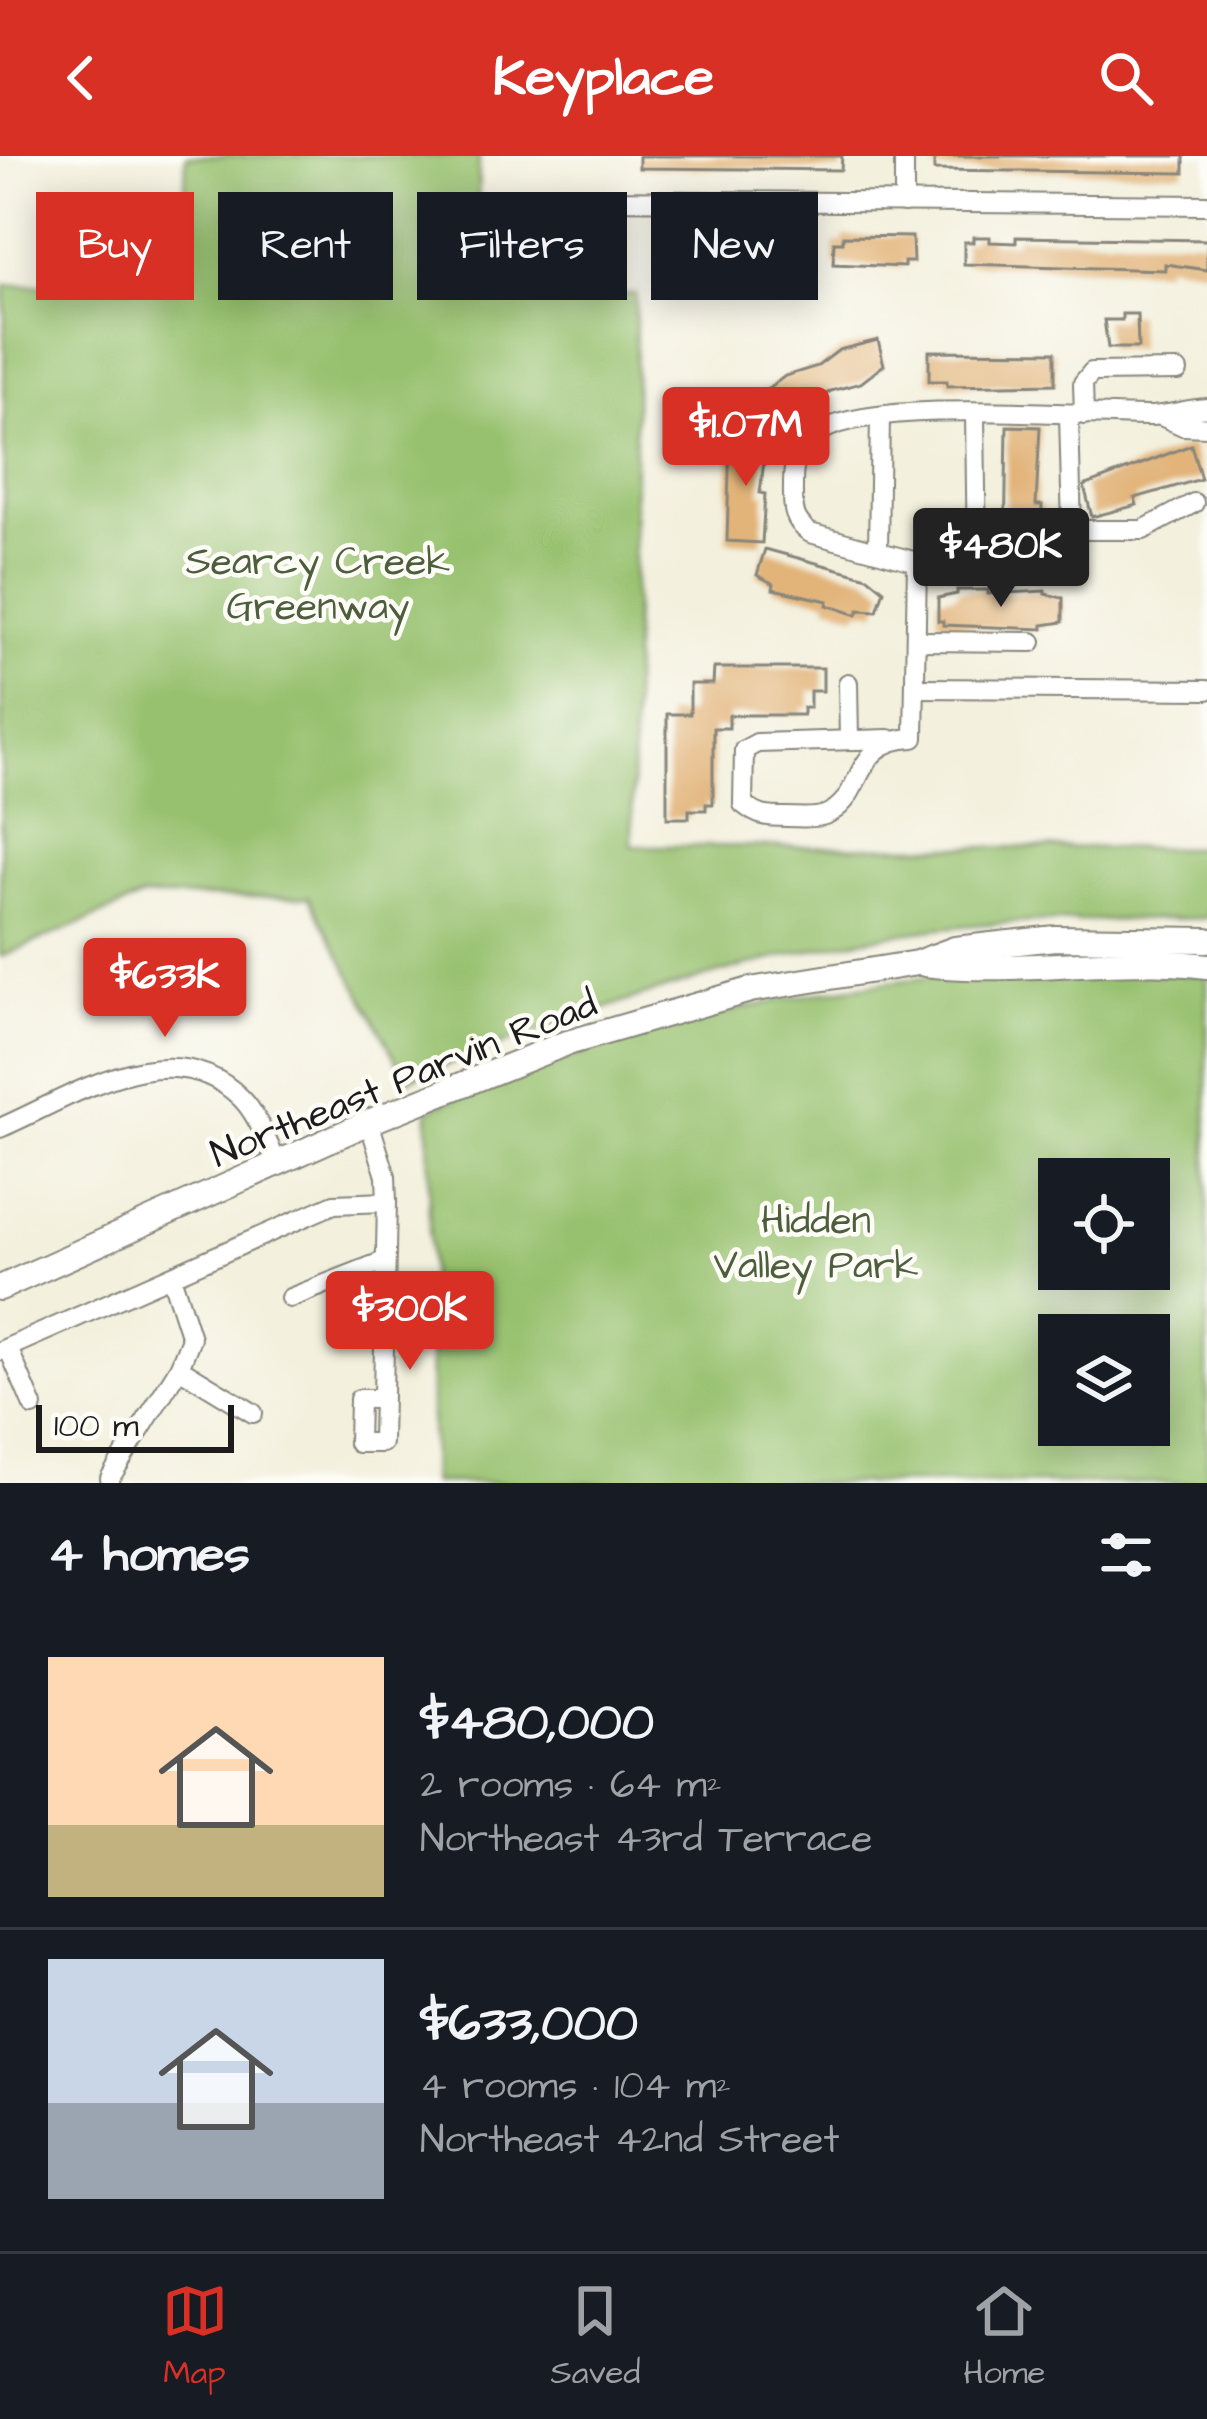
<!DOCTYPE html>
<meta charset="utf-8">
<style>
body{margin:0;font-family:"Architects Daughter",sans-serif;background:#242831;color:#f1f3f6;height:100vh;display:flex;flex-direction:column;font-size:45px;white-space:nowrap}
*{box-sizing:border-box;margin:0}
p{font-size:39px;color:#9ea1a6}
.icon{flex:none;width:66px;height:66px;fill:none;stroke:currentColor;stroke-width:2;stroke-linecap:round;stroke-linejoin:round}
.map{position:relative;height:1327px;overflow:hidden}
.details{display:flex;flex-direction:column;background:#171b24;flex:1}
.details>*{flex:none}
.banner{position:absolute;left:36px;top:36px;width:1137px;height:108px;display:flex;gap:24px}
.buttons{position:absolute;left:1038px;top:1002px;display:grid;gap:24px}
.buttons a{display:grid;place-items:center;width:132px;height:132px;border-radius:0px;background:#171b24;box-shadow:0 6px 30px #0003;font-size:60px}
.scale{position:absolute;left:36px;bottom:30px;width:198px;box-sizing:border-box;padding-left:12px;border:6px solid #1c1c1c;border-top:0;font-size:33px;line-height:42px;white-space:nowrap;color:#1c1c1c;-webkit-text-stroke:9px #fdfcf7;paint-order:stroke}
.price{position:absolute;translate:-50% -102px;padding:0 27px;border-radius:12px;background:#d93025;color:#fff;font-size:39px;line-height:78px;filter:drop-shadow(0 3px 6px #0008)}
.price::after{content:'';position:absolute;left:50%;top:72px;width:36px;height:27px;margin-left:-18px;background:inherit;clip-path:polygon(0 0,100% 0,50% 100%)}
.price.current{background:#222;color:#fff}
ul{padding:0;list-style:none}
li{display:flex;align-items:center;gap:36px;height:300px;padding:0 48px}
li+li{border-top:3px solid #363941}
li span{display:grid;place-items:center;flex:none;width:336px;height:240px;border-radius:0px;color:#555}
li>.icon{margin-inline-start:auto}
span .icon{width:144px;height:144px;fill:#fffc;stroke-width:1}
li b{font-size:51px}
h2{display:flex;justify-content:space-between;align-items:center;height:144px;padding:0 48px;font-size:51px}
.chip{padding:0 42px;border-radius:0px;background:#171b24;box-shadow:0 6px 30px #0003;font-size:42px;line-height:108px}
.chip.current{background:#d93025;color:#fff}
header{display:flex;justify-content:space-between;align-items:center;height:156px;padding:0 48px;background:#d93025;color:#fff;font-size:54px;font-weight:700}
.tab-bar{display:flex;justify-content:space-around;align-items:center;height:168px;border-top:3px solid #363941;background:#171b24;font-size:33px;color:#9ea1a6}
.tab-bar a{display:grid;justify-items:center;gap:6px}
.tab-bar .current{color:#d93025}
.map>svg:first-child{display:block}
.green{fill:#97c16e;stroke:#5a6e45;stroke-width:3;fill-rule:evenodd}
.building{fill:#e2b479}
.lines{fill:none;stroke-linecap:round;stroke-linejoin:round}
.minor-casing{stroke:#88867c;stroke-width:22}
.major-casing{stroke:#88867c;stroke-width:28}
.minor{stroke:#fff;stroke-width:18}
.major{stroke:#fff;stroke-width:24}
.labels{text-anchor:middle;stroke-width:9;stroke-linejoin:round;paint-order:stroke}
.park-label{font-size:39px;fill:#4d5e3d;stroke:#fdfcf7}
.street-label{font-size:39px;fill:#1c1c1c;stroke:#fdfcf7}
</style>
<header><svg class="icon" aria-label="back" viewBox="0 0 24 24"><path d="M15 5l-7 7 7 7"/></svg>Keyplace<svg class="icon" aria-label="search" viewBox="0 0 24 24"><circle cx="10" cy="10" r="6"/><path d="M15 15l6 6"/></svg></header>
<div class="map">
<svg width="1207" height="1327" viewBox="0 0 1207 1327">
<rect width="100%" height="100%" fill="#fdfcf7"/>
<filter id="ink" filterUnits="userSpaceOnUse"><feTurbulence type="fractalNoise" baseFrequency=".00833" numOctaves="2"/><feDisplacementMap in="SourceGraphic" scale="24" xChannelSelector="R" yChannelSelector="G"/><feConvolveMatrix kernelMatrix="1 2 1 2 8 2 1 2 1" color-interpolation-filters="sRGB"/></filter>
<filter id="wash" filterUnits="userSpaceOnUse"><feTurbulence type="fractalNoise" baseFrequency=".004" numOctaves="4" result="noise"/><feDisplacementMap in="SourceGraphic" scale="48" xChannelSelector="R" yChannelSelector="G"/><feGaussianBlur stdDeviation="2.7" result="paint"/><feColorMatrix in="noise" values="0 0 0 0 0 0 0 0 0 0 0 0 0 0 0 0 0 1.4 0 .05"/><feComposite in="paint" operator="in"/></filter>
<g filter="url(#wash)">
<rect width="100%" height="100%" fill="#f3f0dd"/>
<g class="green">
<path d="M186,0h293l-2,137 159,1 -4,552 575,2v70c-85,3 -172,1 -256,9 -187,19 -370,88 -544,153l-98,-183h-166l-143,60 5,-672 177,1z"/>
<path d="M1143,816l64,4v507h-775l-4,-371 4,-4c157,-63 323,-113 492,-130 72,-7 146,-4 219,-6zM1059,1023h90v90h-90zM1059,1179h90v90h-90z"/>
</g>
<g id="blocks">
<g class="building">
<path d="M639,0h203l-1,14 -202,-2z"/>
<path d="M934,0h250v17l-250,-3z"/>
<path d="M660,78l77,1v27l-43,-2v10h-35z"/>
<path d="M843,80l69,1 1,25h-9v5l-71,-3 1,-22h9z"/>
<path d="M973,81h17v5l26,1v-6l191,3v30l-42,-6v6l-201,-6v-22h9z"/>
<path d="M1122,158h15l1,34h-30l-4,-28h18z"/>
<path d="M878,184l6,25 -23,18 -30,8 -31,19 -31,7 -5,-25 21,-16 33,-10 21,-16z"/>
<path d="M929,195l126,1v32l-108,2v-5h-18z"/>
<path d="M1007,270l33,1 -4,78h6l-1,27h-5v17h-31z"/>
<path d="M730,279l37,2 -7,56 5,1 -3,49 -35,-2z"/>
<path d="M1191,289l10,34 -66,19 2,7 -45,12 -8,-31z"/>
<path d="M765,393l103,28 16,13 -7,21 -18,-1 -2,5 -30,-10 1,-4 -55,-12 1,-5 -17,-9z"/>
<path d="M957,434h31v4l57,-3v3l18,4v24l-20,3v4l-100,-4v-4h-5v-23l19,-4z"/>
<path d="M714,512h109v23h-13v17h-7v7h-74v13h-16v76h-7v6h-17v8h-22v-104h23v-30h23z"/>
</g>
</g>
</g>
<g filter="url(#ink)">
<use href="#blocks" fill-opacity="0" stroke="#88867c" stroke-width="3"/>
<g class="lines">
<defs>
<g id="minor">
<path d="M904,0v47"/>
<path d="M596,44l611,5"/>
<path d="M975,258l2,149"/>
<path d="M1069,259l3,115"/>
<path d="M1084,259l-1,-32 9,-11 86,-1"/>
<path d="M1161,260l22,10 24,1"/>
<path d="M1194,347l-51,27h-71l-4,21 -9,12 -142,-1 -107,-29c-19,-14 -17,-27 -17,-49 0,-24 4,-40 28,-53 60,-33 255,-15 331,-15 18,-1 36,-7 55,-8"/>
<path d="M878,395l2,-135"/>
<path d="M916,485l116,1"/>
<path d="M848,527l1,57"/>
<path d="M915,532l292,2"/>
<path d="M889,583l-132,4 -13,7 -1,54c16,13 24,13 44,13 12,0 27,2 38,-2 42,-16 24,-75 89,-77l3,-176"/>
<path d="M369,966l17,54 1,26 -5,241h-24l1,-44h24"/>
<path d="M0,972c72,-31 171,-100 241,-30 17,17 26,44 36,65"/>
<path d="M290,1142l94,-37"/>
<path d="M8,1192l25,58"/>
<path d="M0,1195l334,-147 53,-2"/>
<path d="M179,1212l74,45"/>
<path d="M110,1322l69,-110 12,-30 -20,-62"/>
</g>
<g id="major">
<path d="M925,808c93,11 188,-10 282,2"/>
<path d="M0,1132l369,-166 195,-78 186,-54 167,-27 38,-14 100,-11 152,2"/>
</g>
</defs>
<use href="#minor" class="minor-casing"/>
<use href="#major" class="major-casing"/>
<use href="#minor" class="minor"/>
<use href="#major" class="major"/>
</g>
</g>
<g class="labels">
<g class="park-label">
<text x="318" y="418">Searcy Creek<tspan x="318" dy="45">Greenway</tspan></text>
<text x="816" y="1077">Hidden<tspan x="816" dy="45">Valley Park</tspan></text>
</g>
<g class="street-label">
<text transform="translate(403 921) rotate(-22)" y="14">Northeast Parvin Road</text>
</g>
</g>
</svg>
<div class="buttons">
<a><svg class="icon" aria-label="locate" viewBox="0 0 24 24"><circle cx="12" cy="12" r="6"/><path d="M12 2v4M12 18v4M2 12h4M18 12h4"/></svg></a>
<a><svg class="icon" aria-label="layers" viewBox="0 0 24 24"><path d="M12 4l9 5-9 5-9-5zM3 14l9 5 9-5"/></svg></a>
</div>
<div class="scale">100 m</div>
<b class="price" style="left:746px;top:333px">$1.07M</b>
<b class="price current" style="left:1001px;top:454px">$480K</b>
<b class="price" style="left:165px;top:884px">$633K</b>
<b class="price" style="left:410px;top:1217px">$300K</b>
<div class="banner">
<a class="chip current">Buy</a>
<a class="chip">Rent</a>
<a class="chip">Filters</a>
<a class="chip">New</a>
</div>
</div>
<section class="details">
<h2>4 homes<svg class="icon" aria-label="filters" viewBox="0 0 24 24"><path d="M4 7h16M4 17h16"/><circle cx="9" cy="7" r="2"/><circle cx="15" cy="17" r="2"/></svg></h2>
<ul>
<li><span style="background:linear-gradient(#ffd9b3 70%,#c2b280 0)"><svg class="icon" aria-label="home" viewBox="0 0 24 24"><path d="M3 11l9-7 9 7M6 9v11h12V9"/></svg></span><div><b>$480,000</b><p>2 rooms · 64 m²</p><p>Northeast 43rd Terrace</p></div></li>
<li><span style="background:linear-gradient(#c9d6e8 60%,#9aa5b1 0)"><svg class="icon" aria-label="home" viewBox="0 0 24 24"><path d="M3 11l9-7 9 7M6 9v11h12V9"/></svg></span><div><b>$633,000</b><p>4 rooms · 104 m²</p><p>Northeast 42nd Street</p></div></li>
</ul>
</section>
<nav class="tab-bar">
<a class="current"><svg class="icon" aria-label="map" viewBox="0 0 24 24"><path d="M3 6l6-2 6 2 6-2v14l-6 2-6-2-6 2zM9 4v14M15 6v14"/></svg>Map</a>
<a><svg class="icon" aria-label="saved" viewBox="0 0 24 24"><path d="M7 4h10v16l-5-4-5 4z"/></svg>Saved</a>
<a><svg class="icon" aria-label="home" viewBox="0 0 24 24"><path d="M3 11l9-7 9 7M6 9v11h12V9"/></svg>Home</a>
</nav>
